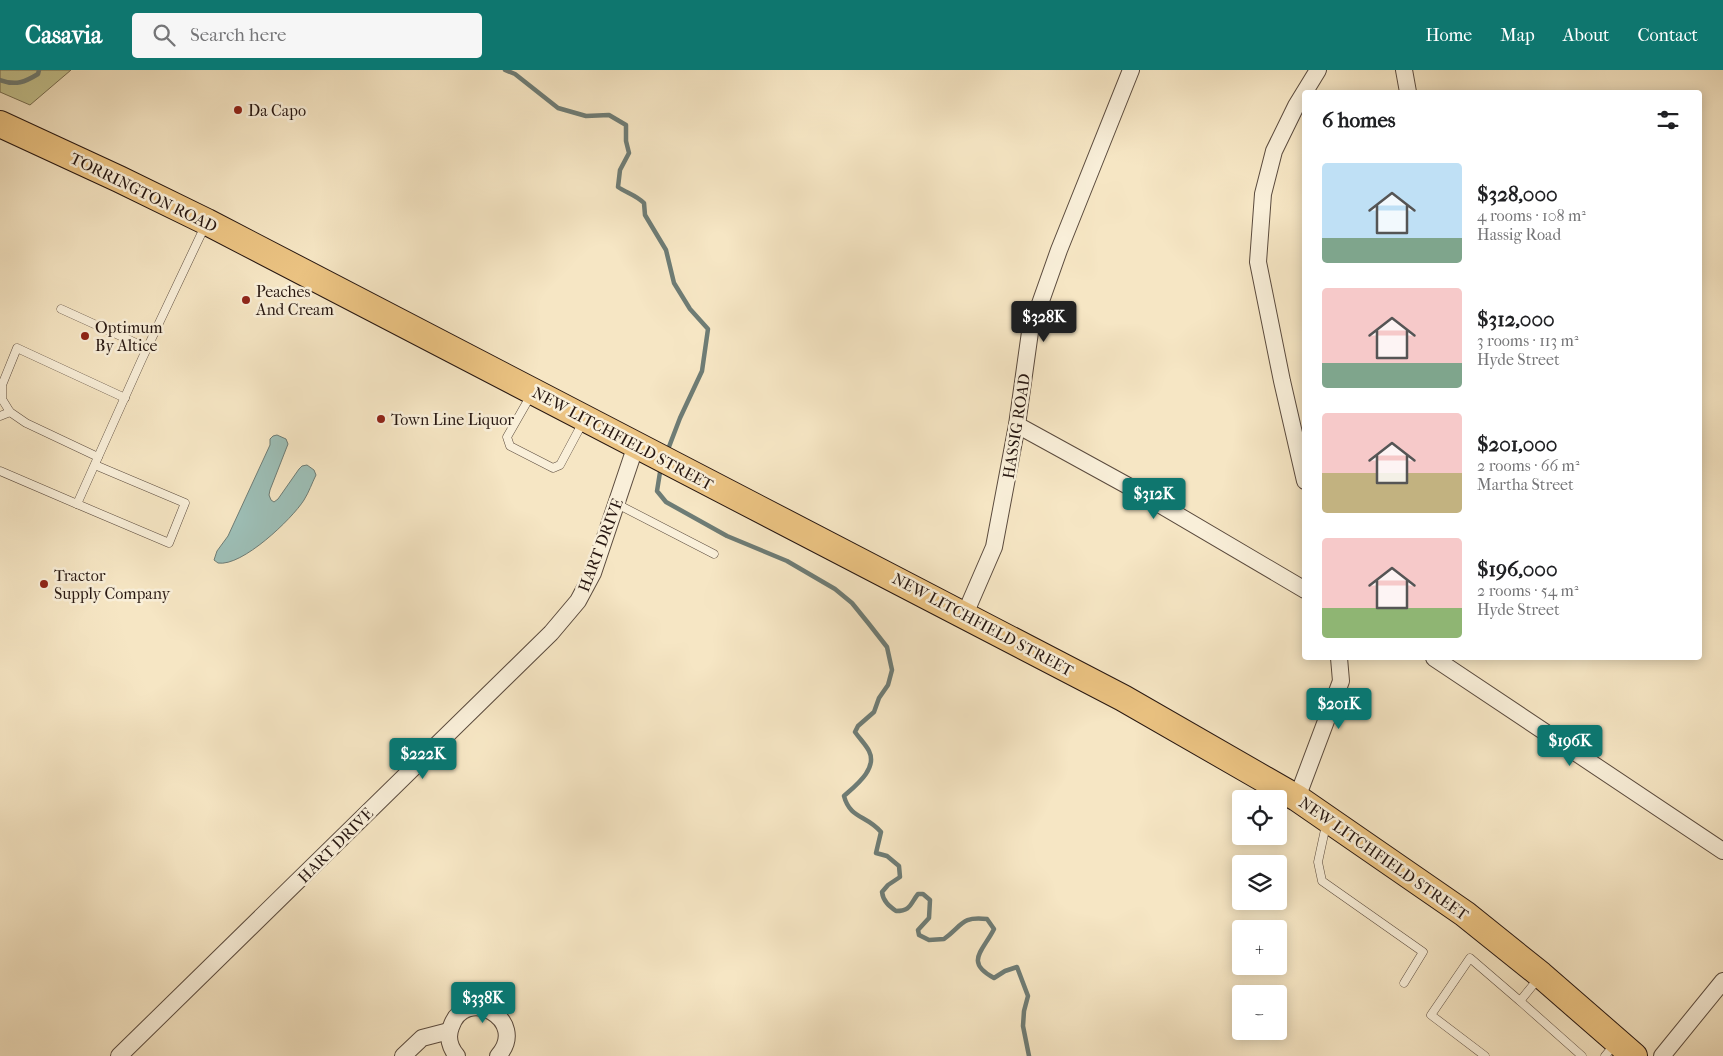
<!DOCTYPE html>
<meta charset="utf-8">
<style>
body{margin:0;font-family:"IM FELL French Canon",serif;background:#f6f6f6;color:#202124;height:100vh;display:flex;flex-direction:column;font-size:19px;white-space:nowrap}
*{box-sizing:border-box;margin:0}
p{font-size:16px;color:#757577}
.icon{flex:none;width:28px;height:28px;fill:none;stroke:currentColor;stroke-width:2;stroke-linecap:round;stroke-linejoin:round}
.map{position:relative;flex:1;overflow:hidden}
.sheet{position:absolute;left:1302px;top:20px;width:400px;height:570px;display:flex;flex-direction:column;background:#fff;border-radius:5px;box-shadow:0 2px 12px #0003}
.sheet>*{flex:none}
.fabs{position:absolute;left:1232px;top:720px;display:grid;gap:10px}
.fabs a{display:grid;place-items:center;width:55px;height:55px;border-radius:5px;background:#fff;box-shadow:0 2px 12px #0003;font-size:25px}
.price{position:absolute;translate:-50% -42px;padding:0 11px;border-radius:5px;background:#0f766e;color:#fff;font-size:16px;line-height:32px;filter:drop-shadow(0 1px 2px #0008)}
.price::after{content:'';position:absolute;left:50%;top:30px;width:15px;height:11px;margin-left:-8px;background:inherit;clip-path:polygon(0 0,100% 0,50% 100%)}
.price.selected{background:#222;color:#fff}
ul{padding:0;list-style:none}
li{display:flex;align-items:center;gap:15px;height:125px;padding:0 20px}
li span{display:grid;place-items:center;flex:none;width:140px;height:100px;border-radius:5px;color:#555}
li>.icon{margin-inline-start:auto}
span .icon{width:60px;height:60px;fill:#fffc;stroke-width:1}
li b{font-size:21px}
h2{display:flex;justify-content:space-between;align-items:center;height:60px;padding:0 20px;font-size:21px}
header{display:flex;align-items:center;gap:30px;box-sizing:border-box;height:70px;padding:0 25px;background:#0f766e;color:#fff}
header strong{font-size:24px}
nav{display:flex;gap:28px;margin-inline-start:auto;font-size:18px}
.search{width:350px;height:45px;background:#f6f6f6;display:flex;align-items:center;gap:12px;box-sizing:border-box;padding:0 18px;border-radius:5px;color:#757577;font-size:19px}
.map>svg:first-child{display:block}
.green{fill:#c4c38f;stroke:#766d50}
.water{fill:#9dbfb7;stroke:#6e7c75}
.lines{fill:none;stroke-linecap:round;stroke-linejoin:round}
.stream{stroke:#6e7c75;stroke-width:4.5}
.service-casing{stroke:#5b4b3e;stroke-width:9}
.minor-casing{stroke:#5b4b3e;stroke-width:18}
.trunk-casing{stroke:#271711;stroke-width:28}
.service{stroke:#f9efd9;stroke-width:8}
.minor{stroke:#f9efd9;stroke-width:16}
.trunk{stroke:#ebc382;stroke-width:26}
.poi-dot{fill:#8f2418;stroke:#f9efd9;stroke-width:2}
.labels{text-anchor:middle;stroke-width:5;stroke-linejoin:round;paint-order:stroke}
.poi-label{font-size:16px;fill:#271711;stroke:#f9efd9;text-anchor:start}
.street-label{font-size:16px;fill:#271711;stroke:#f9efd9}
</style>
<header>
<strong>Casavia</strong>
<div class="search"><svg class="icon" aria-label="search" viewBox="0 0 24 24"><circle cx="10" cy="10" r="6"/><path d="M15 15l6 6"/></svg>Search here</div>
<nav><a>Home</a><a>Map</a><a>About</a><a>Contact</a></nav>
</header>
<div class="map">
<svg width="1723" height="986" viewBox="0 0 1723 986">
<rect width="100%" height="100%" fill="#f6e6c4"/>
<filter id="stains"><feTurbulence type="fractalNoise" baseFrequency=".004" numOctaves="4"/><feColorMatrix values="0 0 0 0 .2 0 0 0 0 .09 0 0 0 0 .02 0 0 0 .5 -.17"/></filter>
<radialGradient id="worn" r=".72"><stop offset=".6" stop-color="#630" stop-opacity="0"/><stop offset="1" stop-color="#630" stop-opacity=".3"/></radialGradient>
<path class="green" d="M0,0h71l-41,35 -30,-13z"/>
<path class="water" d="M277,365l9,4 2,5 -18,46 -1,5 2,5 3,2 4,-3 21,-30 3,-3 5,-1 7,5 2,5c-4,8 -7,17 -12,25 -12,19 -62,67 -86,63l-4,-3 3,-9 11,-15 42,-91v-6l3,-3z"/>
<g class="lines">
<g class="stream">
<path d="M505,0l10,4 43,34 28,8 23,-1 17,10v16l3,12 -9,17 -2,17c9,6 18,8 26,16l1,12 21,35 8,33 16,26 18,20 -6,42 -22,47 -13,34"/>
<path d="M0,10c16,6 25,2 38,-6l1,-4"/>
<path d="M661,396l-4,25 9,11 61,34 60,25 48,28 17,14 17,21 18,23 5,23 -4,15 -9,13 -5,14 -16,14 -3,6c5,7 11,13 14,19 9,18 -14,35 -25,45 6,23 23,19 37,36l-5,21 11,3 12,10 1,11 -12,8 -6,7c1,9 7,14 14,19 15,0 14,-7 22,-17h5l7,6 -1,18 -11,12 1,5 10,5 15,-1c19,-14 17,-23 43,-20l7,10c-11,22 -30,33 0,49l11,-7 12,-4 11,29 -4,15 -1,15 6,30"/>
</g>
<defs>
<g id="service">
<path d="M61,239l86,39"/>
<path d="M531,325l-24,42 3,9 43,22 7,-3 23,-43"/>
<path d="M0,346l10,-4"/>
<path d="M98,387l-72,-34 -16,-11 -8,-13v-14l15,-37 108,50"/>
<path d="M0,401l77,33 65,-145 63,-133"/>
<path d="M77,434l92,39 16,-40 -90,-38"/>
<path d="M617,434l97,50"/>
<path d="M1326,755l-8,37 4,19 101,71 -19,31"/>
<path d="M1520,931l62,55"/>
<path d="M1485,986l-54,-41 39,-57 50,43 18,-22"/>
<path d="M1605,986l10,-12"/>
</g>
<g id="minor">
<path d="M1404,0l4,22"/>
<path d="M1017,355l113,62 175,103"/>
<path d="M1305,411l-23,-100 -24,-119 5,-68 11,-43 22,-45 22,-36"/>
<path d="M965,544l29,-67 23,-122 13,-93 29,-82 72,-180"/>
<path d="M1434,588l289,193"/>
<path d="M1297,728l44,-117 -2,-23"/>
<path d="M119,986l432,-423 27,-32 15,-28 43,-128"/>
<path d="M403,986l19,-18 27,-7"/>
<path d="M457,986c-7,-8 -10,-19 -6,-29 14,-43 79,-7 47,29"/>
<path d="M1662,986l61,-75"/>
</g>
<path id="trunk" d="M0,54l119,55 88,43 916,476 174,100 168,116 76,61 93,81"/>
</defs>
<use href="#service" class="service-casing"/>
<use href="#minor" class="minor-casing"/>
<use href="#trunk" class="trunk-casing"/>
<use href="#service" class="service"/>
<use href="#minor" class="minor"/>
<use href="#trunk" class="trunk"/>
</g>
<g class="poi-dot">
<circle cx="238" cy="40" r="5"/>
<circle cx="246" cy="230" r="5"/>
<circle cx="85" cy="266" r="5"/>
<circle cx="381" cy="349" r="5"/>
<circle cx="44" cy="514" r="5"/>
</g>
<g class="labels">
<g class="poi-label">
<text x="248" y="46">Da Capo</text>
<text x="256" y="227">Peaches<tspan x="256" dy="18">And Cream</tspan></text>
<text x="95" y="263">Optimum<tspan x="95" dy="18">By Altice</tspan></text>
<text x="391" y="355">Town Line Liquor</text>
<text x="54" y="511">Tractor<tspan x="54" dy="18">Supply Company</tspan></text>
</g>
<g class="street-label">
<text transform="translate(144 122) rotate(26)" y="6">TORRINGTON ROAD</text>
<text transform="translate(1016 356) rotate(-81)" y="6">HASSIG ROAD</text>
<text transform="translate(623 368) rotate(28)" y="6">NEW LITCHFIELD STREET</text>
<text transform="translate(600 475) rotate(-69)" y="6">HART DRIVE</text>
<text transform="translate(983 554) rotate(28)" y="6">NEW LITCHFIELD STREET</text>
<text transform="translate(335 775) rotate(-45)" y="6">HART DRIVE</text>
<text transform="translate(1384 788) rotate(35)" y="6">NEW LITCHFIELD STREET</text>
</g>
</g>
<rect width="100%" height="100%" filter="url(#stains)"/>
<rect width="100%" height="100%" fill="url(#worn)"/>
</svg>
<div class="fabs">
<a><svg class="icon" aria-label="locate" viewBox="0 0 24 24"><circle cx="12" cy="12" r="6"/><path d="M12 2v4M12 18v4M2 12h4M18 12h4"/></svg></a>
<a><svg class="icon" aria-label="layers" viewBox="0 0 24 24"><path d="M12 4l9 5-9 5-9-5zM3 14l9 5 9-5"/></svg></a>
<a>+</a>
<a>−</a>
</div>
<b class="price selected" style="left:1044px;top:273px">$328K</b>
<b class="price" style="left:1154px;top:450px">$312K</b>
<b class="price" style="left:1339px;top:660px">$201K</b>
<b class="price" style="left:1570px;top:697px">$196K</b>
<b class="price" style="left:423px;top:710px">$222K</b>
<b class="price" style="left:483px;top:954px">$338K</b>
<section class="sheet">
<h2>6 homes<svg class="icon" aria-label="filters" viewBox="0 0 24 24"><path d="M4 7h16M4 17h16"/><circle cx="9" cy="7" r="2"/><circle cx="15" cy="17" r="2"/></svg></h2>
<ul>
<li><span style="background:linear-gradient(#bfe0f5 75%,#7fa58c 0)"><svg class="icon" aria-label="home" viewBox="0 0 24 24"><path d="M3 11l9-7 9 7M6 9v11h12V9"/></svg></span><div><b>$328,000</b><p>4 rooms · 108 m²</p><p>Hassig Road</p></div></li>
<li><span style="background:linear-gradient(#f6c9c9 75%,#7fa58c 0)"><svg class="icon" aria-label="home" viewBox="0 0 24 24"><path d="M3 11l9-7 9 7M6 9v11h12V9"/></svg></span><div><b>$312,000</b><p>3 rooms · 113 m²</p><p>Hyde Street</p></div></li>
<li><span style="background:linear-gradient(#f6c9c9 60%,#c2b280 0)"><svg class="icon" aria-label="home" viewBox="0 0 24 24"><path d="M3 11l9-7 9 7M6 9v11h12V9"/></svg></span><div><b>$201,000</b><p>2 rooms · 66 m²</p><p>Martha Street</p></div></li>
<li><span style="background:linear-gradient(#f6c9c9 70%,#8fb573 0)"><svg class="icon" aria-label="home" viewBox="0 0 24 24"><path d="M3 11l9-7 9 7M6 9v11h12V9"/></svg></span><div><b>$196,000</b><p>2 rooms · 54 m²</p><p>Hyde Street</p></div></li>
</ul>
</section>
</div>
